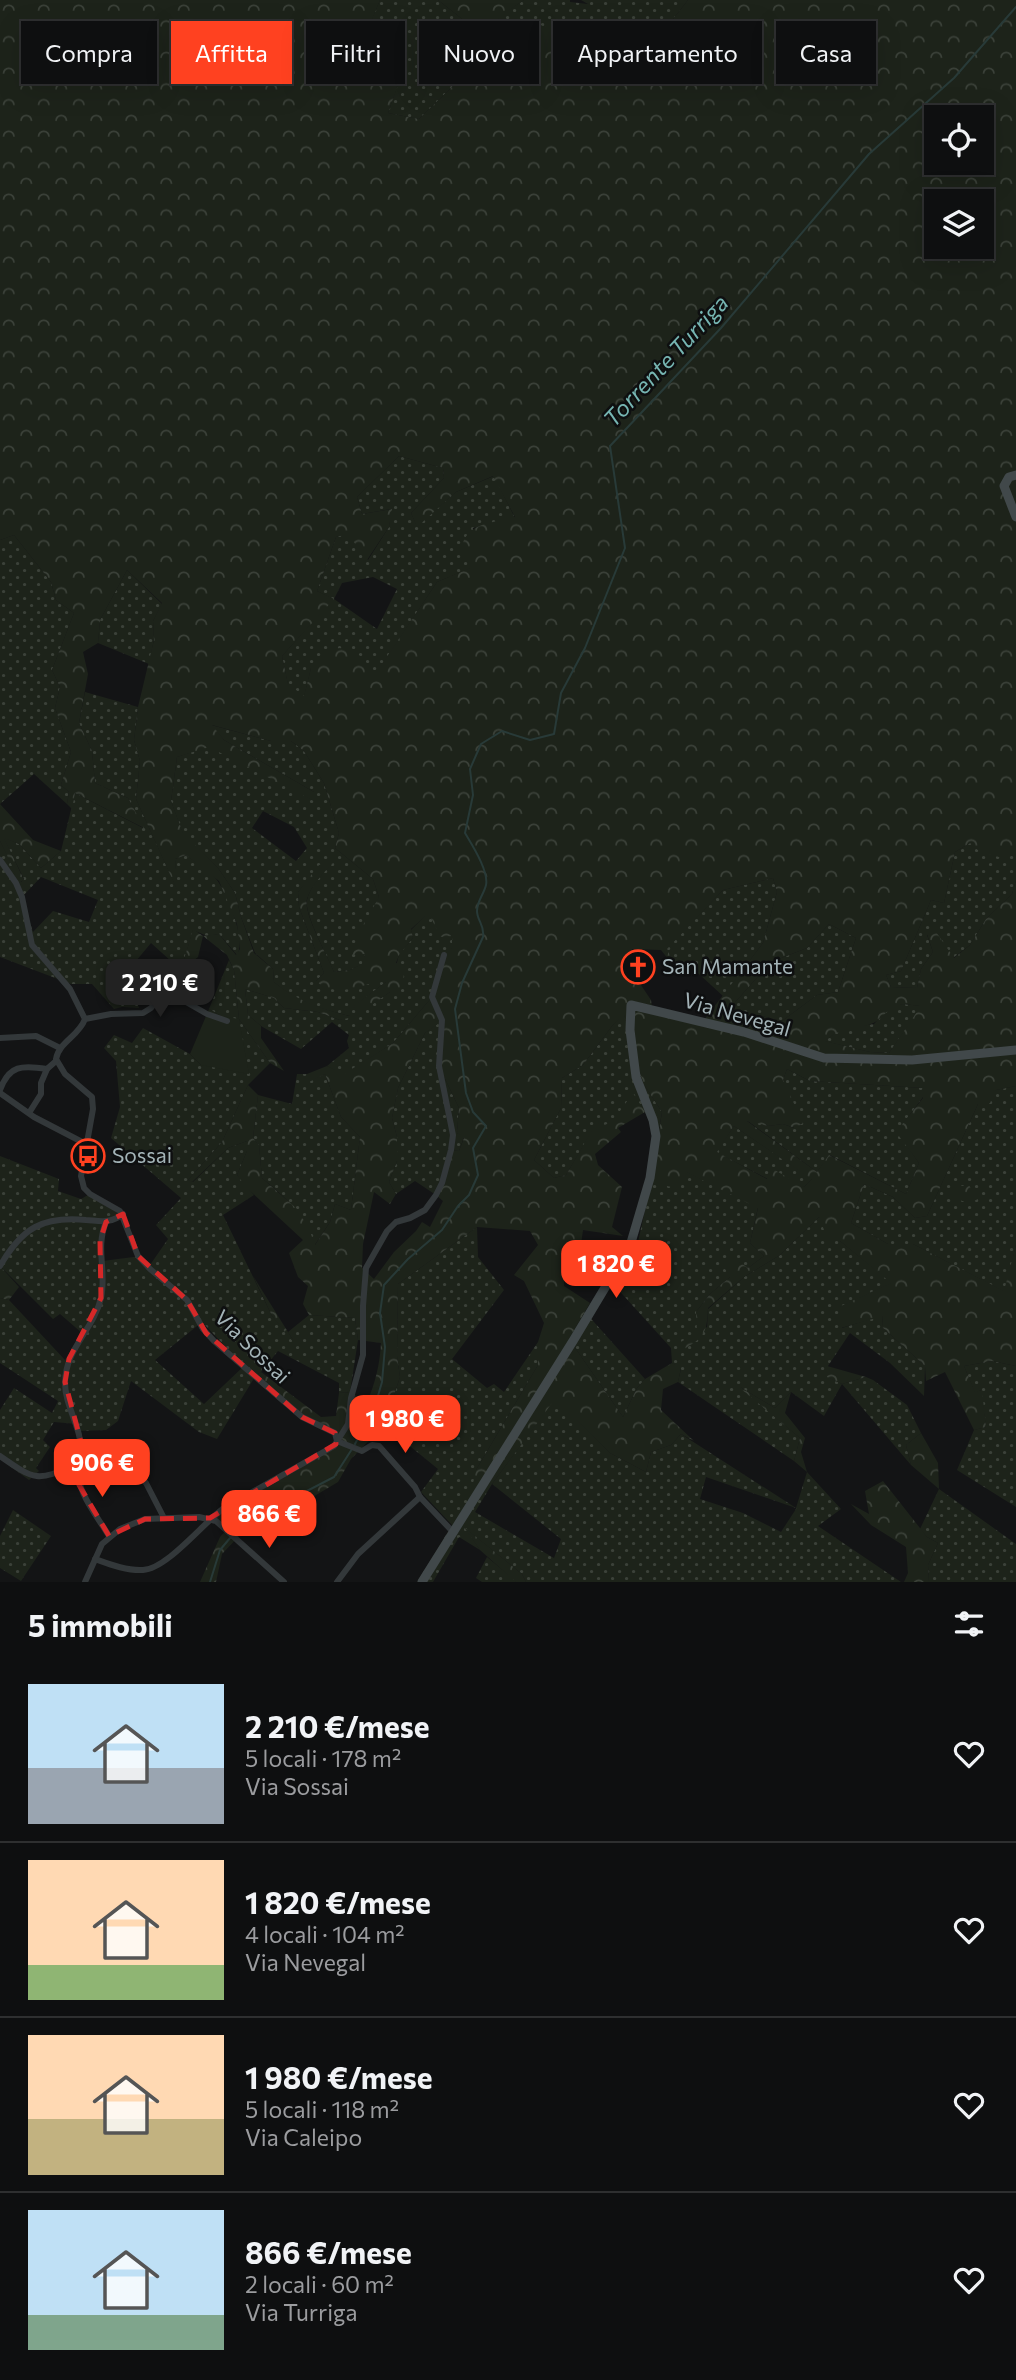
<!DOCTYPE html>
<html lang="it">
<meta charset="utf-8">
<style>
body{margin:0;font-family:Commissioner,sans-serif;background:#171819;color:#f1f3f6;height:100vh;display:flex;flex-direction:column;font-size:26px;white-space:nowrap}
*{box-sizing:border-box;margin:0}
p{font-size:23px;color:#9b9c9f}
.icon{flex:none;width:38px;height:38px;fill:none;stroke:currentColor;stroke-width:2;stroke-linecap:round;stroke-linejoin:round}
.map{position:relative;height:1582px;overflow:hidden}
.drawer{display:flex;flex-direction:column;background:#0e0f10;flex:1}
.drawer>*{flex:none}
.banner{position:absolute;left:21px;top:21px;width:975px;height:63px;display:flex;gap:14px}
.tools{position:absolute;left:924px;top:105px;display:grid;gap:14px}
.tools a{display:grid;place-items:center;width:70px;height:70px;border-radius:0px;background:#0e0f10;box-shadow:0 7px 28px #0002,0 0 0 2px #2e2f30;font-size:35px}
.price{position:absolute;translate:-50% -60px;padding:0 16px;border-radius:14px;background:#ff4120;color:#fff;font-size:23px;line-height:46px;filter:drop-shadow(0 2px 4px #0008)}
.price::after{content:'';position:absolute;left:50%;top:42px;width:21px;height:16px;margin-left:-10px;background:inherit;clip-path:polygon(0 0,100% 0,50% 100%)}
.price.active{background:#222;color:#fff}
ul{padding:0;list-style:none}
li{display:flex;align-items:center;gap:21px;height:175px;padding:0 28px}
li+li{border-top:2px solid #2e2f30}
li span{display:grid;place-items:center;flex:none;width:196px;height:140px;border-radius:0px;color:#555}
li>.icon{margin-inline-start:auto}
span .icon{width:84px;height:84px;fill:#fffc;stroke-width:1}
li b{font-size:30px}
h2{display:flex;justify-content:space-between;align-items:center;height:84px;padding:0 28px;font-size:30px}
.chip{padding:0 24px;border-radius:0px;background:#0e0f10;box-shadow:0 7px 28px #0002,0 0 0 2px #2e2f30;font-size:24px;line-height:63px}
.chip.active{background:#ff4120;color:#fff}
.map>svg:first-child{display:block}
.grass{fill:url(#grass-dots);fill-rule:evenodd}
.forest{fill:url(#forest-crowns);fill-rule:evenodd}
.green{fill:#1d231a}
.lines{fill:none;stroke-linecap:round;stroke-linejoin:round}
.stream{stroke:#283a38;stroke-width:2}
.minor{stroke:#33383a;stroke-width:6}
.secondary{stroke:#41484a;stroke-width:9}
.marked{fill:none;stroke:#d62828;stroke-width:5;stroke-dasharray:14 9;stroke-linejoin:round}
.labels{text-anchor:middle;stroke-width:5;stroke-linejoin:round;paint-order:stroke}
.poi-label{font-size:21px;fill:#a3b3b7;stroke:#0e0f10;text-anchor:start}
.street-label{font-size:21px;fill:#a3b3b7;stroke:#0e0f10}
.water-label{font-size:23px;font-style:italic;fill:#76b5b2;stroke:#0e0f10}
</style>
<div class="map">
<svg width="1016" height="1582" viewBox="0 0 1016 1582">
<defs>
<pattern id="grass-dots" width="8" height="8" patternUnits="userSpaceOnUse" patternTransform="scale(1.75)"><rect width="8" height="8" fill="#1d231a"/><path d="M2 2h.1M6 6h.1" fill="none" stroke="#3b4139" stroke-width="1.8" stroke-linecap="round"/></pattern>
<pattern id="forest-crowns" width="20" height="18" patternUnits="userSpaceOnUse" patternTransform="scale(1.75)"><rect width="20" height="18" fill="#1d231a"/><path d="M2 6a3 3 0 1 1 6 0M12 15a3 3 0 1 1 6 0" fill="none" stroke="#3b4139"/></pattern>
</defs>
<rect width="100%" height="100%" fill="#131415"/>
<g class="grass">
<path d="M380,0h58l33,26 11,32 -63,61 -31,-6 17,-49 -48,-10z"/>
<path d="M524,0h46v2l18,2 -7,-4h107l-25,32 -61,12 -21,-8 5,14c-26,3 -61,21 -85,14l-3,-47z"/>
<path d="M399,456l44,12 1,10 -33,35 6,13 39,-34 38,-16 21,42 -42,10 -2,40 -34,14 -63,95 -63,-9 -7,29 -16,-12 -6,-29 51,-57 -16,-8 19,-54 12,-4 20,27 21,-33 2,-18 -29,5 -5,-17zM373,577l24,12 -20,40 -43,-30 8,-16z"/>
<path d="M14,535l37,47 5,18 18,13 -22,57 8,17 -5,21 16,44 -10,33 8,7 -2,12 -33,-30 -34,30v-264z"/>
<path d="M127,570l35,34 -9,17 1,18 -5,25 -51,-21 2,-23z"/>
<path d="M85,692l53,15 -4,33 6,21 -4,38 41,90 -2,-30 11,-4c10,8 27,17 33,28 10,16 27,57 18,72l-18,-21 -12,2 -14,-6 -12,40 -30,-27 -25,30 13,35 -17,-1 -8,2 -22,-25h-21l-71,-27v-116l21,41 3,-3 -21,-42 16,7 22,24 20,-17 14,-58 68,35 -15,-30 -33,-15 -3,-32 -13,-28zM41,877l57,23 -9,22 -36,-11 -20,21 -11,-35z"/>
<path d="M211,725l60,16h20l13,10 20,32 15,50 -4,15 38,31 6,18 -18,44 4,13 -2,10 -13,6 -16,2c-6,-15 -30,-58 -27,-72 3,-14 16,-27 25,-37l-27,21 -7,8 1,15 25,66 -8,8 71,-4 -1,5 -33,25 10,3 27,-18 9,-38 14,-16 -2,-8 18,-18 23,24v12l-20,49 -39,46 -49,32 -17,-9 22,-18 -2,-7 2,-6 -17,-13 -31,27 -40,-23 -13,-11 -3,-26 29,9 10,10 34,4 22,8 10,-4c-29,-7 -53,-14 -76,-34l-1,-13 -18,-16 -14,-36 -6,-24 -17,-25 -35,-34 -12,-33 6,-44 32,-11 104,54 1,-8 -90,-52zM263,811l31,16 13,21 -11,13 -44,-33z"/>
<path d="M970,843l46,8v29l-4,14 -26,25 -16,26 -17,13 -19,-28 -7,5 6,17 -12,17 -4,19 -26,-1 -5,-12 15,-4 30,-71 13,3 11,-51z"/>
<path d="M773,878l4,14 -14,51 -40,53 -36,-33 -11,6 -10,-20 57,-59z"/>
<path d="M829,924l27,14 -18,54 -21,3 -35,26 -52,-13 41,-46 36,-14z"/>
<path d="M229,960l5,10 5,49 31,44 -22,22 -26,57 -34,38 5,2 35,-34 19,-7v10l-10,24 17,20 -31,20 49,101 21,24 -5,-8 21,-17 46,3 3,22 -8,52 -11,1v-10l-61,-32 -17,21 -5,3 -39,64 -18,-7 -68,-51 -13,40 -12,9 -28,1 -1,-7 -23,-2 -11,18 7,7 -14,21 3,3 -10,9 -29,-21v-49l14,-22 38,25 6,-12 -58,-38v-65l9,2 56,60 17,-27 -22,-19 -7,5 -53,-53v-110l59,23 -1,12 23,8 7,-4 23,12 11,10 -14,2 -5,19v23l38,-5 9,9 18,-26 -12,-14 25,-27 -70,-60 9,-31 -4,-46 -12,-13 10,-13 18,8 11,-15 47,26 11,11 20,-49 -12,-7zM202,1322l42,44 -40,38 -49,-44z"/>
<path d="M903,1004l19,2 -33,47 -19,-1 -46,-11 17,-12 33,-5 17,-18z"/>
<path d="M624,1014l19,69 19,29 -5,29 -12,-29 -53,19 -26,44 -12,3 -20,-18 27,-52 1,-30 21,-13 29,-39z"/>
<path d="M442,1020l-3,46 20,42 -2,25 7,4 -5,14 -8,-1 -15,45 -21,-14 -19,13 -7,-12 8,-21v-24l-5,-19 6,-30 27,-55z"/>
<path d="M787,1069l23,12 113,7v9l-26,35 22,31 -13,31 -76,-39 -13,17 -72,-53 23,7 15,-2 11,4 -11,-48z"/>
<path d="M297,1074h10v8l18,-8 16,43 19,20 -9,73 -16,-6 -5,18 -16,24c-11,-35 -25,-45 -52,-68l-3,-33 -6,-7 5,-43 34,9z"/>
<path d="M1016,1086v159l-11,47 -92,-48h-25l-37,-21 13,-39 29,13 22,21 12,-2 51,-112 18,-14z"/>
<path d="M734,1126l78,53 -8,8 -36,-8 -52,-27z"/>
<path d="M685,1171l73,36 -8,36 14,13 -16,12 -16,-10 -2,19 -20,17 -14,18 11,16 1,-19 36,-32 36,-22 39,-38 21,24 52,42 -52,24 2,21 41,-13 -1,12 43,39 -1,30 -34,-33 -40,-30 -22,33v11l14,7 24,-7 7,3 34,25 14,28 -15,12 5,20 -69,-81 -18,32 -33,-24 -16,16 -35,-21 60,51 -6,23 -116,-79 3,-13 -9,-6 -1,-15 -57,-63 24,-43 13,-59z"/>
<path d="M477,1227l1,30 26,33 -52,69 35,29 7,-4 10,8 34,-50v23l-62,105 16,14 63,-86 55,55 36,19 5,-20 20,-7 10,-11 115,74 11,-36 34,37 -23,17 83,56h-375l-4,-8 -56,-45 14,21 -21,-13 -26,45h-16l35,-57 -31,-33 17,-23 -54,-44 16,-48 -3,-21 1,-72zM706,1477l90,31v1l-15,23 -38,-19 -43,-14zM492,1484l69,55 -7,19 -79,-46z"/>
<path d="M585,1312l60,67 -8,9 -14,29 -54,-78z"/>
<path d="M992,1361l24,5v141l-59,-37 17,-40 12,-3 -5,-37 -6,3 -11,-27z"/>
<path d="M939,1489l77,55v38h-87l-1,-17 10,-22 -11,-6 -7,-8z"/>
<path d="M13,1510l38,26 -30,45 -21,-13v-32z"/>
<path d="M487,1557l28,23 1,2h-34l-6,-4z"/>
</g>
<g class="forest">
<path d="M0,0h380l-22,54 48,9 -18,50 31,6 63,-61 -11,-32 -33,-26h86l-26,18 3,45 13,4 18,-45 33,12 1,18 19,-2 -4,-15 21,9 61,-12 25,-32h328v851l-17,6 -20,-6 -9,-8 -15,9 -11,51 -13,-3 -30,71 -15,4 5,12 26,1 4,-19 12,-17 -6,-18 7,-5 20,29 16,-13 16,-26 26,-25 4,-14v206l-20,4 -6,13 -12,1 -51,112 -12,2 -22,-21 -29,-13 -13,39 37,21h25l91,47 12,-46v121l-24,-5 -28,5 11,26 7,-2 4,37 -12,3 -29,-58 -19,9 -1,-15 -43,-39 1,-11 -42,12 -2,-21 52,-24 -51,-42 -12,-1 -9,-23 -39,38 -36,22 -36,31c-1,24 -3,29 -24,41l-3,-7 16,-10 -1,-20 14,-18 20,-17 -6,-10 8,-10 16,11 16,-12 -14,-13 8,-35 -72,-36 -14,15 -21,-4 11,-71 -19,-29 -19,-68 -12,11 -29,39 -21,13 -1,30 -27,52 20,18 12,-3 26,-45 20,-8 21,-29 12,19 -27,16 3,4 -26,22 3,11 24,22 -10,40 11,9 -40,-6 -4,28 -15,14v14l26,17 -21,36 54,78 14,-29 8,-9 27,-16 9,5 -3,14 -15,7 -2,21 33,31 -13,-7 -10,11 -20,7 -5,20 -36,-19 -55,-54 -63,85 -22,13 6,-27 62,-105v-23l6,-19 -20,-42 -10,-6 24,-30 -8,-14 -53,-4 -79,57 -1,72 3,21 -16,48 -33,34 -13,23 -32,19h-24l-23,14 -37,39 -6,28h-16l20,-45 50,-54 61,-34 4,-9v-10l-30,-14 -49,-41 5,-3 60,45 15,-1 3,-23 11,-1 17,10c8,-18 13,-38 14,-59l-23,-3 -3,-22 -46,-3 -6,-11 5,-18 -10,-9 -9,-24 14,-13 -56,-52 -10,-13 10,-24v-10l-19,7 -36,34 -4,-2 34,-38 26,-57 10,10 -5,43 6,7 3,33 35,31 12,20 6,16 15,-23 5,-18 16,6 9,-73 -19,-20 -16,-43 -18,9v-9l20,-8 17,8 49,-31 39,-46 12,-42 8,-7v-12l-12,1 -11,-24 -18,16 2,9 -14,17 -3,8 9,2 -3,24 -12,3 -27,19 -11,-4 34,-25v-4c-20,7 -52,21 -70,3l8,-8 -25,-66 -1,-15 21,-27 14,-2c-10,10 -22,23 -26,36 -4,15 21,57 27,73l16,-2 12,-6 3,-10h-13l-4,-7 13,-6 -3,-7 21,-37 -6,-18 -38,-31 4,-15 -15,-50 -20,-32 -13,-10h-20l-59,-16 12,15 90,52v9l-105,-54 -32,10 -6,44 12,32 35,35 17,25 6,24 13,36 19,16 1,13c24,20 49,27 79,35l-13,3 -22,-8 -34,-4 -10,-10 -29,-9 3,26 13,11v12l23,33 -14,-8 -31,-44 -5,-49 -7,-15 -24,-19 -5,21 -17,13 12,-41 10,7 16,-2 17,21 4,-6 -3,-25 -18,-43 -33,-26 -11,4 3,33 -42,-93 4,-38 -6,-21 4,-33 16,-67 -1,-19 9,-18 -35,-33 -27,50 -2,23 -15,9 5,22 -9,49 13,28 3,32 33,15 16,30 -69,-35 -3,16 -5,-5 2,-12 -8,-7 10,-33 -16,-44 5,-21 -8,-17 22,-57 -18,-13 -5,-18 -37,-47 -14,5zM936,117h46v46h-46zM936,201h46v46h-46zM399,456l44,12 1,10 -33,35 6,14 39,-35 37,-16 22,41c-25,7 -49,5 -54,33l9,18 -33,14 -63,94 -11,-19 -23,-9 -15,3 -14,17 -7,28 -16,-12 -6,-28 52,-57 -17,-8 19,-54 12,-3 19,26 22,-33 3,-18 -30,5 -5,-17zM773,878l4,14 -14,51 -59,77 -52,-13 -1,-7 -25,-37 6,-14 29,1 15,19 -9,-20 56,-59zM829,924l27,14 -18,54 -21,3 -35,26 -52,-13 41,-46 36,-14zM903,1004l18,2 -32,47 -19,-1 -45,-11c19,-16 26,-10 46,-17 14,-5 13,-16 32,-20zM442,1021l-3,45 20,42 -2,25 7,5 -5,13 -8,-1 -15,45 7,6 -13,26 -8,-5 -6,9 -22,21 -20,27 -12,-11 1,-24 11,-52 16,12 6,-10 -7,-12 8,-21v-24l-5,-19 6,-30 27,-55zM787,1069l23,12 113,7v10l-27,34 23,31 -13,31 -77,-39 -12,17 -70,-51 21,5 15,-2 12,4 8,-5 -20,-43zM734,1126l77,53h1l-8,8 -31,-18 -6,10 -50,-27z"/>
<path d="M0,804l33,36 28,11 -20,17 -22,-24 -15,-6 20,42 -4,2 -20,-41z"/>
<path d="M969,1185l8,15 -12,2 -16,-6 5,-9z"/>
<path d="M0,1266l19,21 -10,13 -9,-2z"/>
<path d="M253,1276l45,72 -26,-32z"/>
<path d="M827,1366l39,11 -24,7 -15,-7z"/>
<path d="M735,1384l40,24 16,-16 -6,21 20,25 -4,14 6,20 -13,-11 6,-23z"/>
<path d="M921,1433l17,30 1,26 -28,-24 -5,-20z"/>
<path d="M883,1481l44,56 11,6 -10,22 1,17h-25l4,-9 -2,-26 -35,-22 -20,-21 18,10 -4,-23z"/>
<path d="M464,1527l58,47 4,8h-10l-36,-32z"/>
</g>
<g class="green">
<path d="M209,1009l12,7 18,3 10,55 -48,-9 -11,-11z"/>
<path d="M270,1483l2,11 -44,35 -15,-12z"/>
</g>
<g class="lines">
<g class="stream">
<path d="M355,1444l20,-38 7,-24 3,-35 -5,-34 4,-28 24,-26 34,-29 16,-24 11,-11 9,-20 -5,-27 13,-22 -13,-14 -7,-19 -11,-84 7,-26 21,-46c2,-12 -6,-16 -6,-26 0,-10 7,-17 9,-26 3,-14 -14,-40 -21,-52l8,-38 -3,-26 11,-25 21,-13 28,9 24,-6 7,-41 24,-45 40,-100 -15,-102 111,-118 148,-174 85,-76 62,-71"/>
<path d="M233,1534l8,-10 40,-29 22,-2 31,-16 18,-28"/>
<path d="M210,1582l10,-32 10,-12"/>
</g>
<g class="minor">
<path d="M0,860l16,23 6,14 10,48 38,44 15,30c-6,17 -26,23 -29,40l9,15 27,23 1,12 -12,67 3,12 6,6 30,17 18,45 12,13 37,31 16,29 11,12 88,76 33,16 2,8"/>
<path d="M85,1019l26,-5 32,-1 8,-5 14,-18 42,24 20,7"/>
<path d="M0,1038l36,-2 24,12"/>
<path d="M0,1090c9,-25 22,-25 47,-21l9,-8"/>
<path d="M0,1093l34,24 52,27"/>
<path d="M29,1113l12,-19v-11l6,-14"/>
<path d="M0,1266c22,-38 42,-50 86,-46 15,1 24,4 37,-6"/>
<path d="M337,1441l25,10 10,-6 7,1 36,41 5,10 33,35"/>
<path d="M81,1452c1,-24 -16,-45 -16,-69 0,-34 29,-54 36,-85 6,-26 -6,-50 5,-76"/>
<path d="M0,1456c37,26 37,25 78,8l3,-12 8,-1 42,15 15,17 18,35"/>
<path d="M78,1464c-3,27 18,50 31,72"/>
<path d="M95,1559c14,5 32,12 48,11 24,-1 61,-48 81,-62l110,-62 14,-22 3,-26 12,-43v-49l3,-38 21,-37 9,-9 14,-4 15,-8 11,-15 6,-12 9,-33 2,-15 -14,-69 3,-46 -10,-23 12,-42"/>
<path d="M85,1582l17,-38 18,-15 25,-10 54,-2 17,4 68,61"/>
<path d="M337,1582l21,-28 62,-57"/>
</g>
<g class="secondary">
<path d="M1016,475l-7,2 -5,9 12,31"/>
<path d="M422,1582l151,-241 57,-95 20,-68 6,-42 -3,-16 -17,-43 -6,-47 1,-25 113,27 80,26 88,2 104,-10"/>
</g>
</g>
<path class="marked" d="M123,1214l15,42 49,44 19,33 96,84 33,16 1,11 -126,74 -65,1 -36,17 -30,-51 2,-43 -16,-60 4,-23 32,-61 -1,-57 6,-19z"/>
<defs>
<symbol id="church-ring" viewBox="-11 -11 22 22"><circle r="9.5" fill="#0e0f10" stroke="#ff4120" stroke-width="1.5"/><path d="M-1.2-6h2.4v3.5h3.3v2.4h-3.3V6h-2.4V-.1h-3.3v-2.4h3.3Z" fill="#ff4120"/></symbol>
<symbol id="bus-ring" viewBox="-11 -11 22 22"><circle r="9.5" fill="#0e0f10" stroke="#ff4120" stroke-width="1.5"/><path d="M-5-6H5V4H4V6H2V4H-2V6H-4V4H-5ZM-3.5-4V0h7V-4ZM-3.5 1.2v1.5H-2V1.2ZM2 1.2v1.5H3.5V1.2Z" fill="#ff4120"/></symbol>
</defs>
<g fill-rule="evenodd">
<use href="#church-ring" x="619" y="948" width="38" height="38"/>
<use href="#bus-ring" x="69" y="1137" width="38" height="38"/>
</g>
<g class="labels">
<g class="poi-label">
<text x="662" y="974">San Mamante</text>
<text x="112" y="1163">Sossai</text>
</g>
<g class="street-label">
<text transform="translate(737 1015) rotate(16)" y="7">Via Nevegal</text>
<text transform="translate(252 1347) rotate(44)" y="7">Via Sossai</text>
</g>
<g class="water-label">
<text transform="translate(666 361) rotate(-47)" y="8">Torrente Turriga</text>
</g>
</g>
</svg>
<div class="tools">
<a><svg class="icon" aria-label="locate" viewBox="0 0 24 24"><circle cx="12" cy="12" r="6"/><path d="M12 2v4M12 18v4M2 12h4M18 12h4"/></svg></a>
<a><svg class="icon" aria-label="layers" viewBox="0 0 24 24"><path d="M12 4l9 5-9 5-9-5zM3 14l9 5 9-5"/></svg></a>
</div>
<b class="price active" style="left:160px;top:1019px">2 210 €</b>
<b class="price" style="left:616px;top:1300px">1 820 €</b>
<b class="price" style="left:405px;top:1455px">1 980 €</b>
<b class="price" style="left:102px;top:1499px">906 €</b>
<b class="price" style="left:269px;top:1550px">866 €</b>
<div class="banner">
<a class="chip">Compra</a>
<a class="chip active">Affitta</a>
<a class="chip">Filtri</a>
<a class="chip">Nuovo</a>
<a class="chip">Appartamento</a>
<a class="chip">Casa</a>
</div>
</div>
<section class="drawer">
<h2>5 immobili<svg class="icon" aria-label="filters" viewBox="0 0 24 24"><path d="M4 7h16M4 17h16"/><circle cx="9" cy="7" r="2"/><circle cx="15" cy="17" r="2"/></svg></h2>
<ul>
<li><span style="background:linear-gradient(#bfe0f5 60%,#9aa5b1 0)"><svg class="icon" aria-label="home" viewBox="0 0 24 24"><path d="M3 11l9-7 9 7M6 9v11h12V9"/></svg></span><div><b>2 210 €/mese</b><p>5 locali · 178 m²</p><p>Via Sossai</p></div><svg class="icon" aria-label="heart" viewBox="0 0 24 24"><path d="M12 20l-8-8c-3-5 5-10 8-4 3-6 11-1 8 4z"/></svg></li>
<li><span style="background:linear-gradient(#ffd9b3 75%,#8fb573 0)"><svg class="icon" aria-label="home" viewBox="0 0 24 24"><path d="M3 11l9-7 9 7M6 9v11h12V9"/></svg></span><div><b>1 820 €/mese</b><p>4 locali · 104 m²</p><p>Via Nevegal</p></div><svg class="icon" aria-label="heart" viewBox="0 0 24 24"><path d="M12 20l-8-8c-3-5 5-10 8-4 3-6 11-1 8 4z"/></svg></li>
<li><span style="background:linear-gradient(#ffd9b3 60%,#c2b280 0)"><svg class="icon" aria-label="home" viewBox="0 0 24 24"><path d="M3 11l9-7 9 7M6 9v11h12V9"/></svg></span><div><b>1 980 €/mese</b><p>5 locali · 118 m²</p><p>Via Caleipo</p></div><svg class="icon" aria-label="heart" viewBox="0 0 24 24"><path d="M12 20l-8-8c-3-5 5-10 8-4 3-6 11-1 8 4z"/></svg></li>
<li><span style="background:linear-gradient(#bfe0f5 75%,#7fa58c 0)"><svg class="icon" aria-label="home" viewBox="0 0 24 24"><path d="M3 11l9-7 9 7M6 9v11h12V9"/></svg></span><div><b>866 €/mese</b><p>2 locali · 60 m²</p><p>Via Turriga</p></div><svg class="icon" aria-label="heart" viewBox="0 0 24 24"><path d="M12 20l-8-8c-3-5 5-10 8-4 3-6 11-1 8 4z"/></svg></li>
</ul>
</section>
